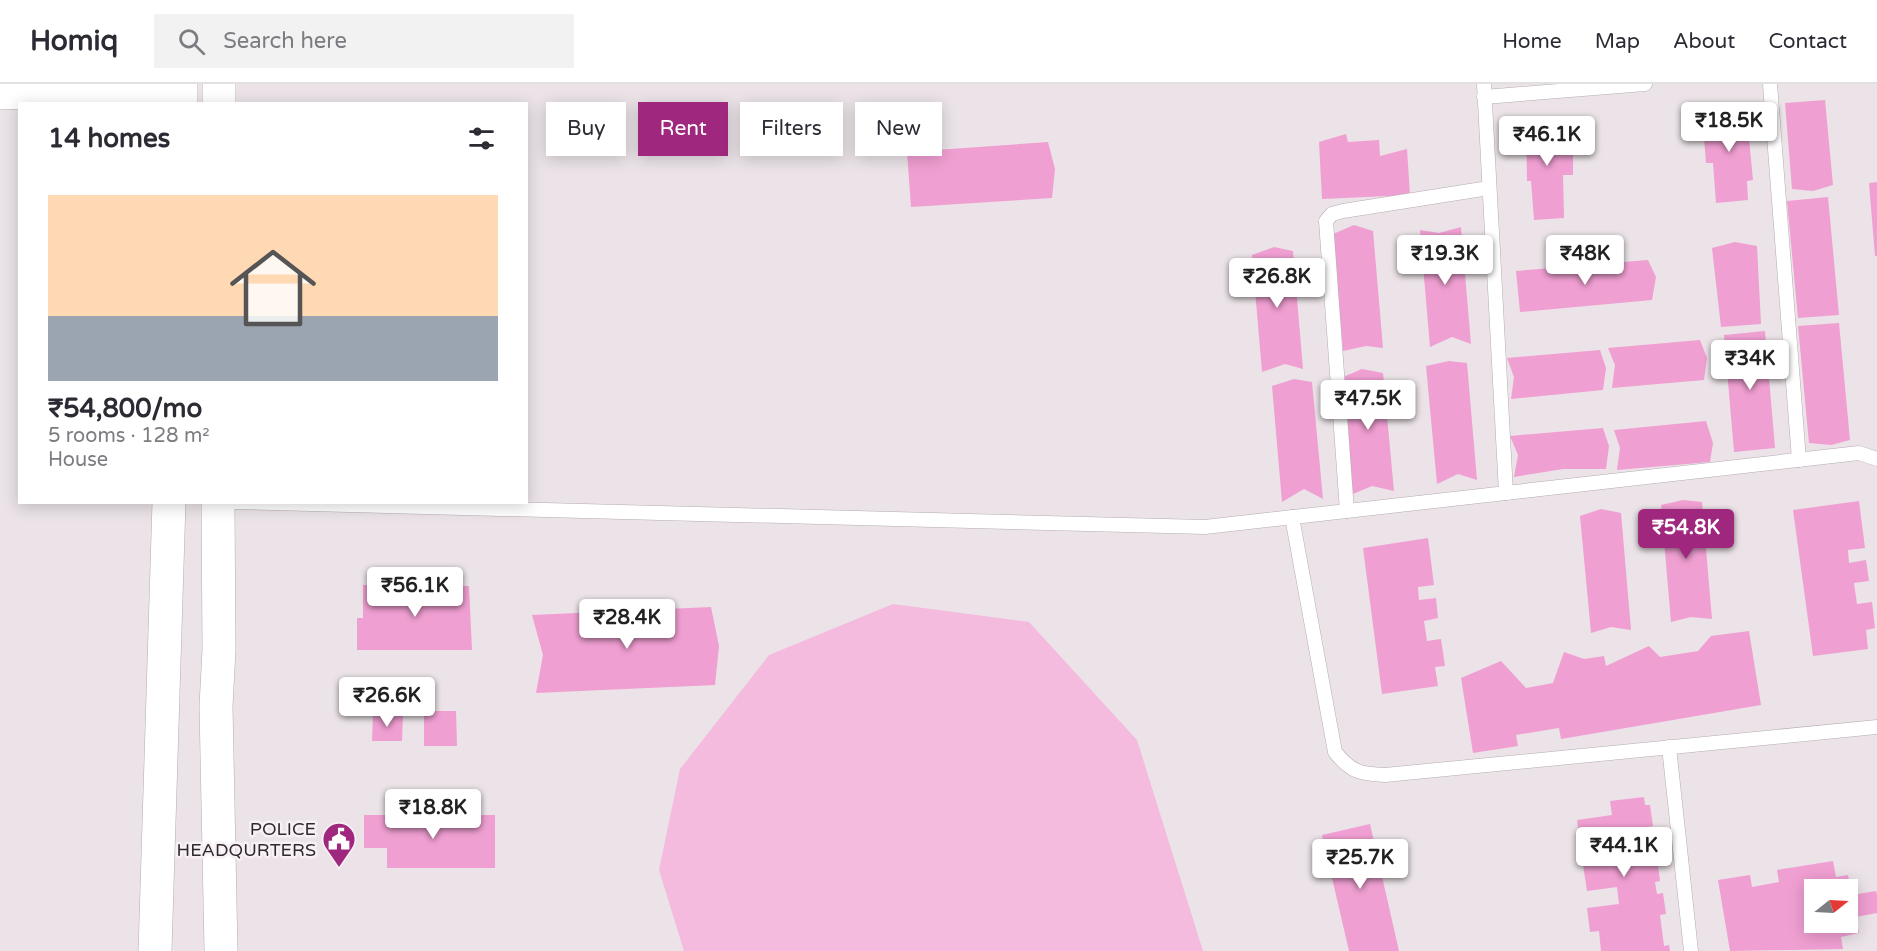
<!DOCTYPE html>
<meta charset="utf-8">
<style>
body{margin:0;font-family:"Varela Round",sans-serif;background:#f2f2f3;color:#2b2b33;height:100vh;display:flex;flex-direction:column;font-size:22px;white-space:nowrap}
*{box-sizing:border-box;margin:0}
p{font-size:20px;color:#7c7c81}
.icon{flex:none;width:33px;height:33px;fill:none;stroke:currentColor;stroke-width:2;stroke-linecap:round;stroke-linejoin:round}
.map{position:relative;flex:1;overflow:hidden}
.details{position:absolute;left:18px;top:18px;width:510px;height:402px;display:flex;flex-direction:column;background:#fff;border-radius:0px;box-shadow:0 3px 15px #0003}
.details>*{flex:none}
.banner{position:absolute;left:546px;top:18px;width:570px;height:54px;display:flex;gap:12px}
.needle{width:39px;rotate:72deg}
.fabs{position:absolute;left:1804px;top:795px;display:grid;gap:12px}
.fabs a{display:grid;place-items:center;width:54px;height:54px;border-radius:0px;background:#fff;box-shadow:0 3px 15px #0003;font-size:30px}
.price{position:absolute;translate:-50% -51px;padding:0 14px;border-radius:6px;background:#fff;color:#222;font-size:20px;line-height:39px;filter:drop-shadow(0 2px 3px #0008)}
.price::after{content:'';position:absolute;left:50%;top:36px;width:18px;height:14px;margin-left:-9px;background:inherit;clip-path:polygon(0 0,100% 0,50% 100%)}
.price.active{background:#a0277e;color:#fff}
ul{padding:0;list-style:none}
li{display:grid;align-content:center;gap:12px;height:318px;padding:0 30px}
li span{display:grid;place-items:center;height:186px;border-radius:0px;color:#555}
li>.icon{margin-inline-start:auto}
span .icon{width:108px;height:108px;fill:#fffc;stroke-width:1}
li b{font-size:26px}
h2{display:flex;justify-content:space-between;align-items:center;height:72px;padding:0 30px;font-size:26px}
.chip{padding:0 21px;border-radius:0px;background:#fff;box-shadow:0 3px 15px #0003;font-size:21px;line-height:54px}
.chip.active{background:#a0277e;color:#fff}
header{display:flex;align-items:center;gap:36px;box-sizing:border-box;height:84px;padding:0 30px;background:#fff;border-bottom:2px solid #e1e1e2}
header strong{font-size:28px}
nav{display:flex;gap:33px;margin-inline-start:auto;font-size:21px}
.search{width:420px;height:54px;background:#f2f2f3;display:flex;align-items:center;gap:15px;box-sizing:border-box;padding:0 21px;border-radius:0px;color:#7c7c81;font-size:22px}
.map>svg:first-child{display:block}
.park{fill:#f4bbde}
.building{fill:#f09fd2;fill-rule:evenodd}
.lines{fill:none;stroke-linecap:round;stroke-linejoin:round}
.lane-casing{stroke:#b4acb1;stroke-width:15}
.street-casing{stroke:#b4acb1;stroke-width:28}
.highway-casing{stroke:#b4acb1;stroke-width:34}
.lane{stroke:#fff;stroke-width:14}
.street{stroke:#fff;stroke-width:27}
.highway{stroke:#fff;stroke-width:33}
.labels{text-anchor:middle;stroke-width:5;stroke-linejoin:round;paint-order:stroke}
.poi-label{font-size:18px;fill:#2d2a2b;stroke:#f8f0f5;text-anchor:end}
</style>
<header>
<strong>Homiq</strong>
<div class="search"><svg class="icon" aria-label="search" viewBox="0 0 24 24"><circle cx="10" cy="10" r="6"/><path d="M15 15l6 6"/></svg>Search here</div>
<nav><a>Home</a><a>Map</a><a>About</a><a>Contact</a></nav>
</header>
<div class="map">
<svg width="1877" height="867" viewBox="0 0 1877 867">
<rect width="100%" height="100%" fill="#ebe3e7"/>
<path class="park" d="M893,520l136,18 108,118 66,211h-519l-25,-81 21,-101 89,-114z"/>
<g class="building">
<path d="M1825,16l8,85 -20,6 -21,-2 -7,-86z"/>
<path d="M1740,19l1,15h6l6,62 -6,1 1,19 -32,3 -3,-40h-7l-2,-25 7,-1 -3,-31z"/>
<path d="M1563,34v35l10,1v21h-10l1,43 -30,2 -3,-39h-4l-1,-60z"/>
<path d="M1346,50l2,8 31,-2 1,16 27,-7 3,46 -88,4 -3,-57z"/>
<path d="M1048,58l7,27 -3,29 -141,9 -4,-55z"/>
<path d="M1877,98v74h-2l-6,-73z"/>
<path d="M1828,113l11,118 -41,3 -11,-117z"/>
<path d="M1354,141l19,6 10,117 -17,-2 -23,5 -10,-117z"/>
<path d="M1461,143l10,117 -19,-7 -22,10 -10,-117 19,3z"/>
<path d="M1735,158l22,4 4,78 -40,3 -9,-79z"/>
<path d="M1274,163l19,4 10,118 -18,-5 -23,8 -10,-117z"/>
<path d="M1648,176l8,17 -4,23 -132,12 -4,-41z"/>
<path d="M1839,239l11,117 -19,5 -22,-2 -11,-117z"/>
<path d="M1765,247l10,117 -41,4 -10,-117z"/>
<path d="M1700,256l7,18 -3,22 -92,8 3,-23 -7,-17z"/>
<path d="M1600,266l6,18 -3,22 -92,9 3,-22 -7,-19z"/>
<path d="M1449,277l18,2 10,117 -19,-6 -21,10 -11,-118z"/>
<path d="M1362,285l21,4 11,118 -22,-5 -19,8 -10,-117z"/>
<path d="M1294,295l18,3 11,117 -19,-10 -22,13 -10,-116z"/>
<path d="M1706,337l7,22 -3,19 -93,8 3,-22 -6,-18z"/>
<path d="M1603,344l6,18 -3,23h-43l-49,8 4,-22 -8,-19z"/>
<path d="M1683,416l19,2 10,117 -21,-2 -20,5 -10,-117z"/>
<path d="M1859,417l6,47 -17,2 1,13 17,-3 3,21 -15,2 3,21 15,-2 3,26 -9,2 2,19 -55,7 -20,-146z"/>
<path d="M1601,425l20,4 10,117 -20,-3 -20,6 -11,-117z"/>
<path d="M1428,454l6,47 -16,2 1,13 17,-2 2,20 -14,3 3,20 14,-2 4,27 -10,1 3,19 -56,8 -19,-146z"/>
<path d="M363,501l106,1 3,64h-115v-32h6z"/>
<path d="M711,523l8,39 -4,39 -179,8 7,-38 -11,-40z"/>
<path d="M1749,547l12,74 -200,34 -2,-11 -43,7 2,11 -45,7 -12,-75 40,-17 25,27 27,-5 11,-31 20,7 20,-3 2,10 43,-20 11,11 38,-6 13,-15z"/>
<path d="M424,627h32l1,35h-33z"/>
<path d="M373,630l30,1 -1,26h-30z"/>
<path d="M1644,713l1,8h5l3,21 -5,1 4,31 5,-1 3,24 -5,1 2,12 6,-1 3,21 -6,1 4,31 5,-1 1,6h-69l-2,-20 -9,1 -3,-24 32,-4 -2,-17 -30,4 -4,-26 7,-1 -3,-19h-7l-3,-25 35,-5 -2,-14z"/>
<path d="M364,731h131v53h-108v-20h-23z"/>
<path d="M1370,740l29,127h-50l-27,-116z"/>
<path d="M1833,777l3,16 12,-2 4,20 24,-4 1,4v18l-21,4 3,16 -18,4 2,12 -113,2 -12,-71 32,-5 2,12 27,-5 -2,-12zM1815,806h33v32h-33z"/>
</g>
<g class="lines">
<defs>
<g id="lane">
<path d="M1484,0l22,409"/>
<path d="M1770,0l29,376"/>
<path d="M1484,13l161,-13"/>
<path d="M233,418l972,25 654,-74 18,6"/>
<path d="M1347,427l-21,-290 6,-7 11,-3 146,-23"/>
<path d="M1292,433l43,235c16,20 25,22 50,23l492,-48"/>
<path d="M1669,663l22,204"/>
</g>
<path id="street" d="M0,12l181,-4"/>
<g id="highway">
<path d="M181,20v-20"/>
<path d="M219,20v-20"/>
<path d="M218,418l1,148 -3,56 5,245"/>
<path d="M155,867l14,-449"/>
</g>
</defs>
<use href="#lane" class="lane-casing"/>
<use href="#street" class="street-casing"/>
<use href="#highway" class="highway-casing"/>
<use href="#lane" class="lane"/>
<use href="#street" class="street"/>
<use href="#highway" class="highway"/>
</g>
<defs>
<symbol id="civic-pin" viewBox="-11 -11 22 30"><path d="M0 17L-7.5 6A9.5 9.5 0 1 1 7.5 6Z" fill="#a0277e" stroke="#f8f0f5"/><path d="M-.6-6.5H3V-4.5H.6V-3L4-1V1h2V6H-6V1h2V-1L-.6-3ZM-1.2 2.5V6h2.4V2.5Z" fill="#fff"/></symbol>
</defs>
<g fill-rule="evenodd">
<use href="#civic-pin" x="320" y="736" width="38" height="52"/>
</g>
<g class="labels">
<g class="poi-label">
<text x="316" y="751">POLICE<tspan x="316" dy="21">HEADQURTERS</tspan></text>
</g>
</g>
</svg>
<div class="fabs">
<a><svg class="needle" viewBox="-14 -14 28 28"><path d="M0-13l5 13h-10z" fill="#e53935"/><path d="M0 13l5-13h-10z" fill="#7c7c81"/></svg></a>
</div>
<b class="price" style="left:1729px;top:69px">₹18.5K</b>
<b class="price" style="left:1547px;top:83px">₹46.1K</b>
<b class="price" style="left:1445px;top:202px">₹19.3K</b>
<b class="price" style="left:1585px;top:202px">₹48K</b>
<b class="price" style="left:1277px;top:225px">₹26.8K</b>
<b class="price" style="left:1750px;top:307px">₹34K</b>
<b class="price" style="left:1368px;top:347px">₹47.5K</b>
<b class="price active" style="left:1686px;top:476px">₹54.8K</b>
<b class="price" style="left:415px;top:534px">₹56.1K</b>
<b class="price" style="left:627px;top:566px">₹28.4K</b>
<b class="price" style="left:387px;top:644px">₹26.6K</b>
<b class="price" style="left:433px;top:756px">₹18.8K</b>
<b class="price" style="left:1624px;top:794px">₹44.1K</b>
<b class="price" style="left:1360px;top:806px">₹25.7K</b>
<div class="banner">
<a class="chip">Buy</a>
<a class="chip active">Rent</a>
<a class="chip">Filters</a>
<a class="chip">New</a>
</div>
<section class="details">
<h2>14 homes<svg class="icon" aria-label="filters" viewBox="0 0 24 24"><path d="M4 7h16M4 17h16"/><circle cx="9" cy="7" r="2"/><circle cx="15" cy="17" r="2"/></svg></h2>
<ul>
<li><span style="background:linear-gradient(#ffd9b3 65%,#9aa5b1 0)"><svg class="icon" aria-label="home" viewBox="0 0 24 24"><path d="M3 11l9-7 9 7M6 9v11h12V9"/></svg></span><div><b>₹54,800/mo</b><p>5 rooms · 128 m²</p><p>House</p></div></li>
</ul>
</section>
</div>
